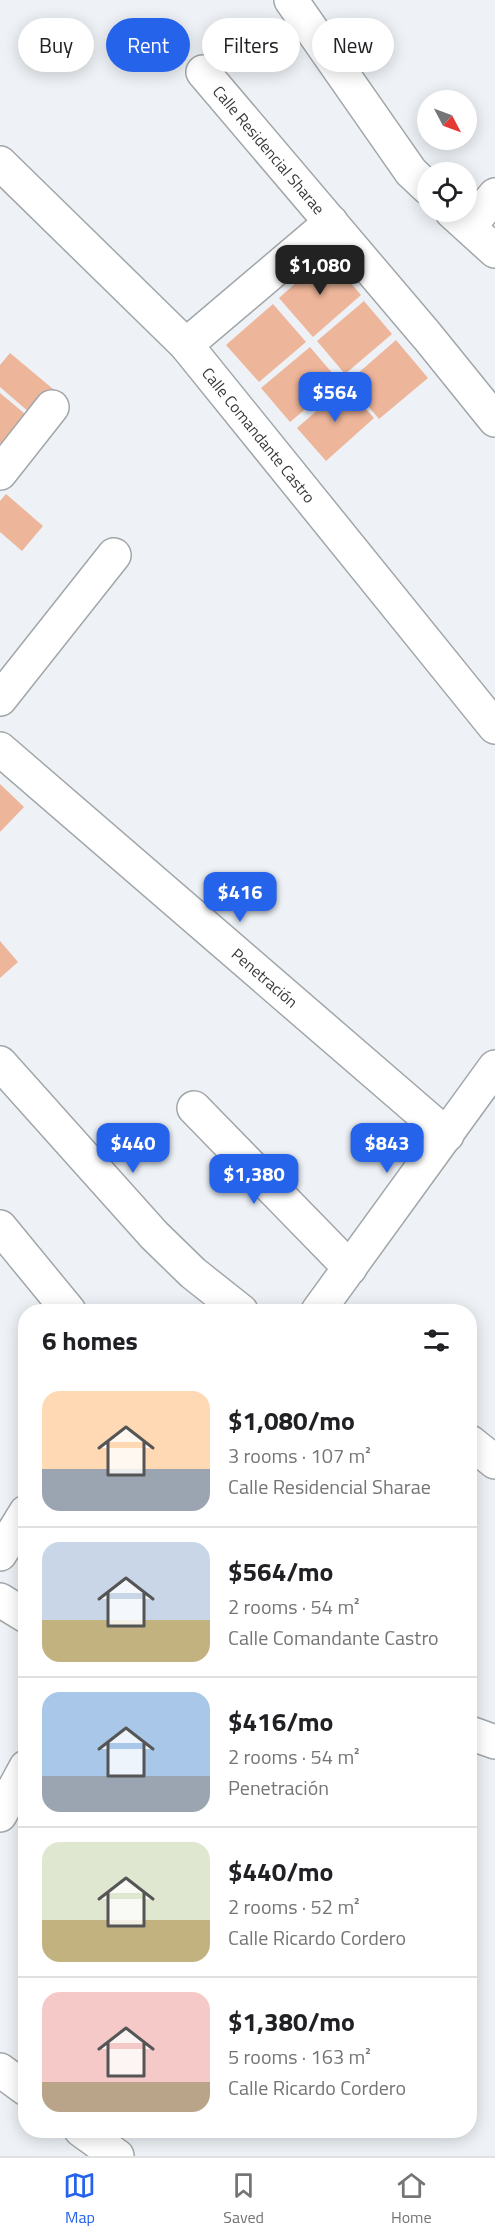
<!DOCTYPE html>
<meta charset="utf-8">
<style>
body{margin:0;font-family:"Titillium Web",sans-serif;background:#f2f2f2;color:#202124;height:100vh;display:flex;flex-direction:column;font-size:22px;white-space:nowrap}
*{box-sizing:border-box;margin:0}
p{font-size:20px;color:#757577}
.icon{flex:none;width:33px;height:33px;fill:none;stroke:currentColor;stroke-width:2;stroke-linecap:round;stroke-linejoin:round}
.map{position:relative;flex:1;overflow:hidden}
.details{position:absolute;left:18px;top:1304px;width:459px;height:834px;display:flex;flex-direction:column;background:#fff;border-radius:24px;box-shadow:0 3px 15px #0003}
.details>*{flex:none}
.top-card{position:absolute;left:18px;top:18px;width:459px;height:54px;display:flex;gap:12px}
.needle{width:39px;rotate:131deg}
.controls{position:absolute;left:417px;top:90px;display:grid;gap:12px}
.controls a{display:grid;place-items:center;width:60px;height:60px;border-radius:50%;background:#fff;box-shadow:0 3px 15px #0003;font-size:30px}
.price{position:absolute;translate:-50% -51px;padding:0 14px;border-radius:12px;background:#2563eb;color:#fff;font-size:20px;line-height:39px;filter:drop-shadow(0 2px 3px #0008)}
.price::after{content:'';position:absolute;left:50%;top:36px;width:18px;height:14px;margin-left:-9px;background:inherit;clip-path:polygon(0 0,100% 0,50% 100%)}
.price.on{background:#222;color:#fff}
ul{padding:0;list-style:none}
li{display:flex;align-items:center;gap:18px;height:150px;padding:0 24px}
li+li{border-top:2px solid #e0e0e0}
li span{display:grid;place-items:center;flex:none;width:168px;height:120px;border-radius:18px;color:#555}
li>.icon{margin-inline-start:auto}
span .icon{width:72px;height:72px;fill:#fffc;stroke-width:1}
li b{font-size:26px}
h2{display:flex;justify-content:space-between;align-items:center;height:72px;padding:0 24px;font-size:26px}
.tag{padding:0 21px;border-radius:27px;background:#fff;box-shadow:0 3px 15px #0003;font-size:21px;line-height:54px}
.tag.on{background:#2563eb;color:#fff}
.tab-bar{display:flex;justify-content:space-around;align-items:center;height:84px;border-top:2px solid #e0e0e0;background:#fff;font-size:16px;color:#757577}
.tab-bar a{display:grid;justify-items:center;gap:3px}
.tab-bar .on{color:#2563eb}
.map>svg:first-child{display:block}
.building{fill:#edb599}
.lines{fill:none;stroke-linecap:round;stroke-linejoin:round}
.minor-casing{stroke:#a1a6a9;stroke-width:36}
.minor{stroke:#fff;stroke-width:33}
.labels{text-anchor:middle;stroke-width:6;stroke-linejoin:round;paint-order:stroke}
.street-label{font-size:16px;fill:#37393a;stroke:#fff}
</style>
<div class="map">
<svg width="495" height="2156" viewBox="0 0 495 2156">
<rect width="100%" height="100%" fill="#eef2f6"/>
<g class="building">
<path d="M327,255l34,40 -48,42 -34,-39z"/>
<path d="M364,301l28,33 -47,40 -28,-33z"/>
<path d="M273,304l33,38 -47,40 -33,-37z"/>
<path d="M396,340l32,38 -49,41 -31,-37z"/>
<path d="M310,347l29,34 -49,41 -29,-34z"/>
<path d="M10,353l49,41 -22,25 -37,-32v-22z"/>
<path d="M345,386l29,32 -48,43 -29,-33z"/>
<path d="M0,393l37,31 -25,29 -12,-10z"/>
<path d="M6,494l37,32 -21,25 -22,-19v-31z"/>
<path d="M0,784l24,23 -24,25z"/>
<path d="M0,941l18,21 -18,16z"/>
</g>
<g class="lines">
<defs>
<g id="minor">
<path d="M291,0l120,172 17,16"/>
<path id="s1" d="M203,72l225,265 67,83"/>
<path id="s2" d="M0,163l186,182 309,382"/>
<path d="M452,212l43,39"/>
<path d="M469,227l26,-32"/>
<path d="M186,345l145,-123"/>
<path d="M0,473l52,-66"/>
<path d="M0,699l114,-144"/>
<path id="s3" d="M0,749l447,386"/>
<path d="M0,1063l154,172 39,38 48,38"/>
<path d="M194,1108l156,160"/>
<path d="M0,1227l69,84"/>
<path d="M318,1311l177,-244"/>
<path d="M470,1442l25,20"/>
<path d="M0,1554l26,-42"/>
<path d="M0,1600l26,16"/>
<path d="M470,1733l25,9"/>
<path d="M0,1815l26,-48"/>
<path d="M0,2070l26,19"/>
<path d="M81,2130l36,26"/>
</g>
</defs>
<use href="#minor" class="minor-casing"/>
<use href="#minor" class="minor"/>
</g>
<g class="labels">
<g class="street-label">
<text dy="6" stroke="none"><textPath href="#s1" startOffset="102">Calle Residencial Sharae</textPath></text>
<text dy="6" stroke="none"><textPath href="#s2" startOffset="376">Calle Comandante Castro</textPath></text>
<text dy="6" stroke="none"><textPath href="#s3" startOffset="350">Penetración</textPath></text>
</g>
</g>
</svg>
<div class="controls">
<a><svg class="needle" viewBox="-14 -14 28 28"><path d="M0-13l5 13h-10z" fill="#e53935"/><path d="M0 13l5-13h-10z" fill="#757577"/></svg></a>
<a><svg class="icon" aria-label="locate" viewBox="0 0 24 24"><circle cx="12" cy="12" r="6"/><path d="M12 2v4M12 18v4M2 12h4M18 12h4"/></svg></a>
</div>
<b class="price on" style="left:320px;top:296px">$1,080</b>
<b class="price" style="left:335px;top:423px">$564</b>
<b class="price" style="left:240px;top:923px">$416</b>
<b class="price" style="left:133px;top:1174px">$440</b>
<b class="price" style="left:387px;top:1174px">$843</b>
<b class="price" style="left:254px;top:1205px">$1,380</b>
<div class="top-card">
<a class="tag">Buy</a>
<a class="tag on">Rent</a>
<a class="tag">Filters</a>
<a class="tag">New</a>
</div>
<section class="details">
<h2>6 homes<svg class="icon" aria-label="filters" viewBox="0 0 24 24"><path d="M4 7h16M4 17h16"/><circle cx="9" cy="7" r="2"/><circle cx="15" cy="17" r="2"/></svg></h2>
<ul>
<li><span style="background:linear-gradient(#ffd9b3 65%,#9aa5b1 0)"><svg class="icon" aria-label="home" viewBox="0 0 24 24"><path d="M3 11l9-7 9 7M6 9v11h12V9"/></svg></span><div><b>$1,080/mo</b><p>3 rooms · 107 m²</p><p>Calle Residencial Sharae</p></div></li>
<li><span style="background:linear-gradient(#c9d6e8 65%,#c2b280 0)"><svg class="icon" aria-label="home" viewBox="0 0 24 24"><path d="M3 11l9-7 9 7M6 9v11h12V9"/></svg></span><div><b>$564/mo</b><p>2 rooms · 54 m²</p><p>Calle Comandante Castro</p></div></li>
<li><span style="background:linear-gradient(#a9c7e8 70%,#9aa5b1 0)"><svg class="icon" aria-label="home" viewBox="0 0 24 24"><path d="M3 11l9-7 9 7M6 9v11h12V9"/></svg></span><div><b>$416/mo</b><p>2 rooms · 54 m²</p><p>Penetración</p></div></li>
<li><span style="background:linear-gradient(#dfe7d0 65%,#c2b280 0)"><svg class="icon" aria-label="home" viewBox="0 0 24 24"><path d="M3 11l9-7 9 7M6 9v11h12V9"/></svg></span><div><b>$440/mo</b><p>2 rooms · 52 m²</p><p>Calle Ricardo Cordero</p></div></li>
<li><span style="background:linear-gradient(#f6c9c9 75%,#b9a48a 0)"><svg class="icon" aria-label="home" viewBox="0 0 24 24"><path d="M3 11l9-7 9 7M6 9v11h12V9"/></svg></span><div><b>$1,380/mo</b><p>5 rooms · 163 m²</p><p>Calle Ricardo Cordero</p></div></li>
</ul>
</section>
</div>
<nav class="tab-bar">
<a class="on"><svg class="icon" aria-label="map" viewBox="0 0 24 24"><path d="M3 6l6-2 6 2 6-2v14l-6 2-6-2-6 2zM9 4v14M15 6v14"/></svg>Map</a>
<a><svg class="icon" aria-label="saved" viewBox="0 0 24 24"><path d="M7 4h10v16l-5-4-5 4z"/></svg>Saved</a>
<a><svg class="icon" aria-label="home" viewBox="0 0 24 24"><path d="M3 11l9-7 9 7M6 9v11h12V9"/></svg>Home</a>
</nav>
